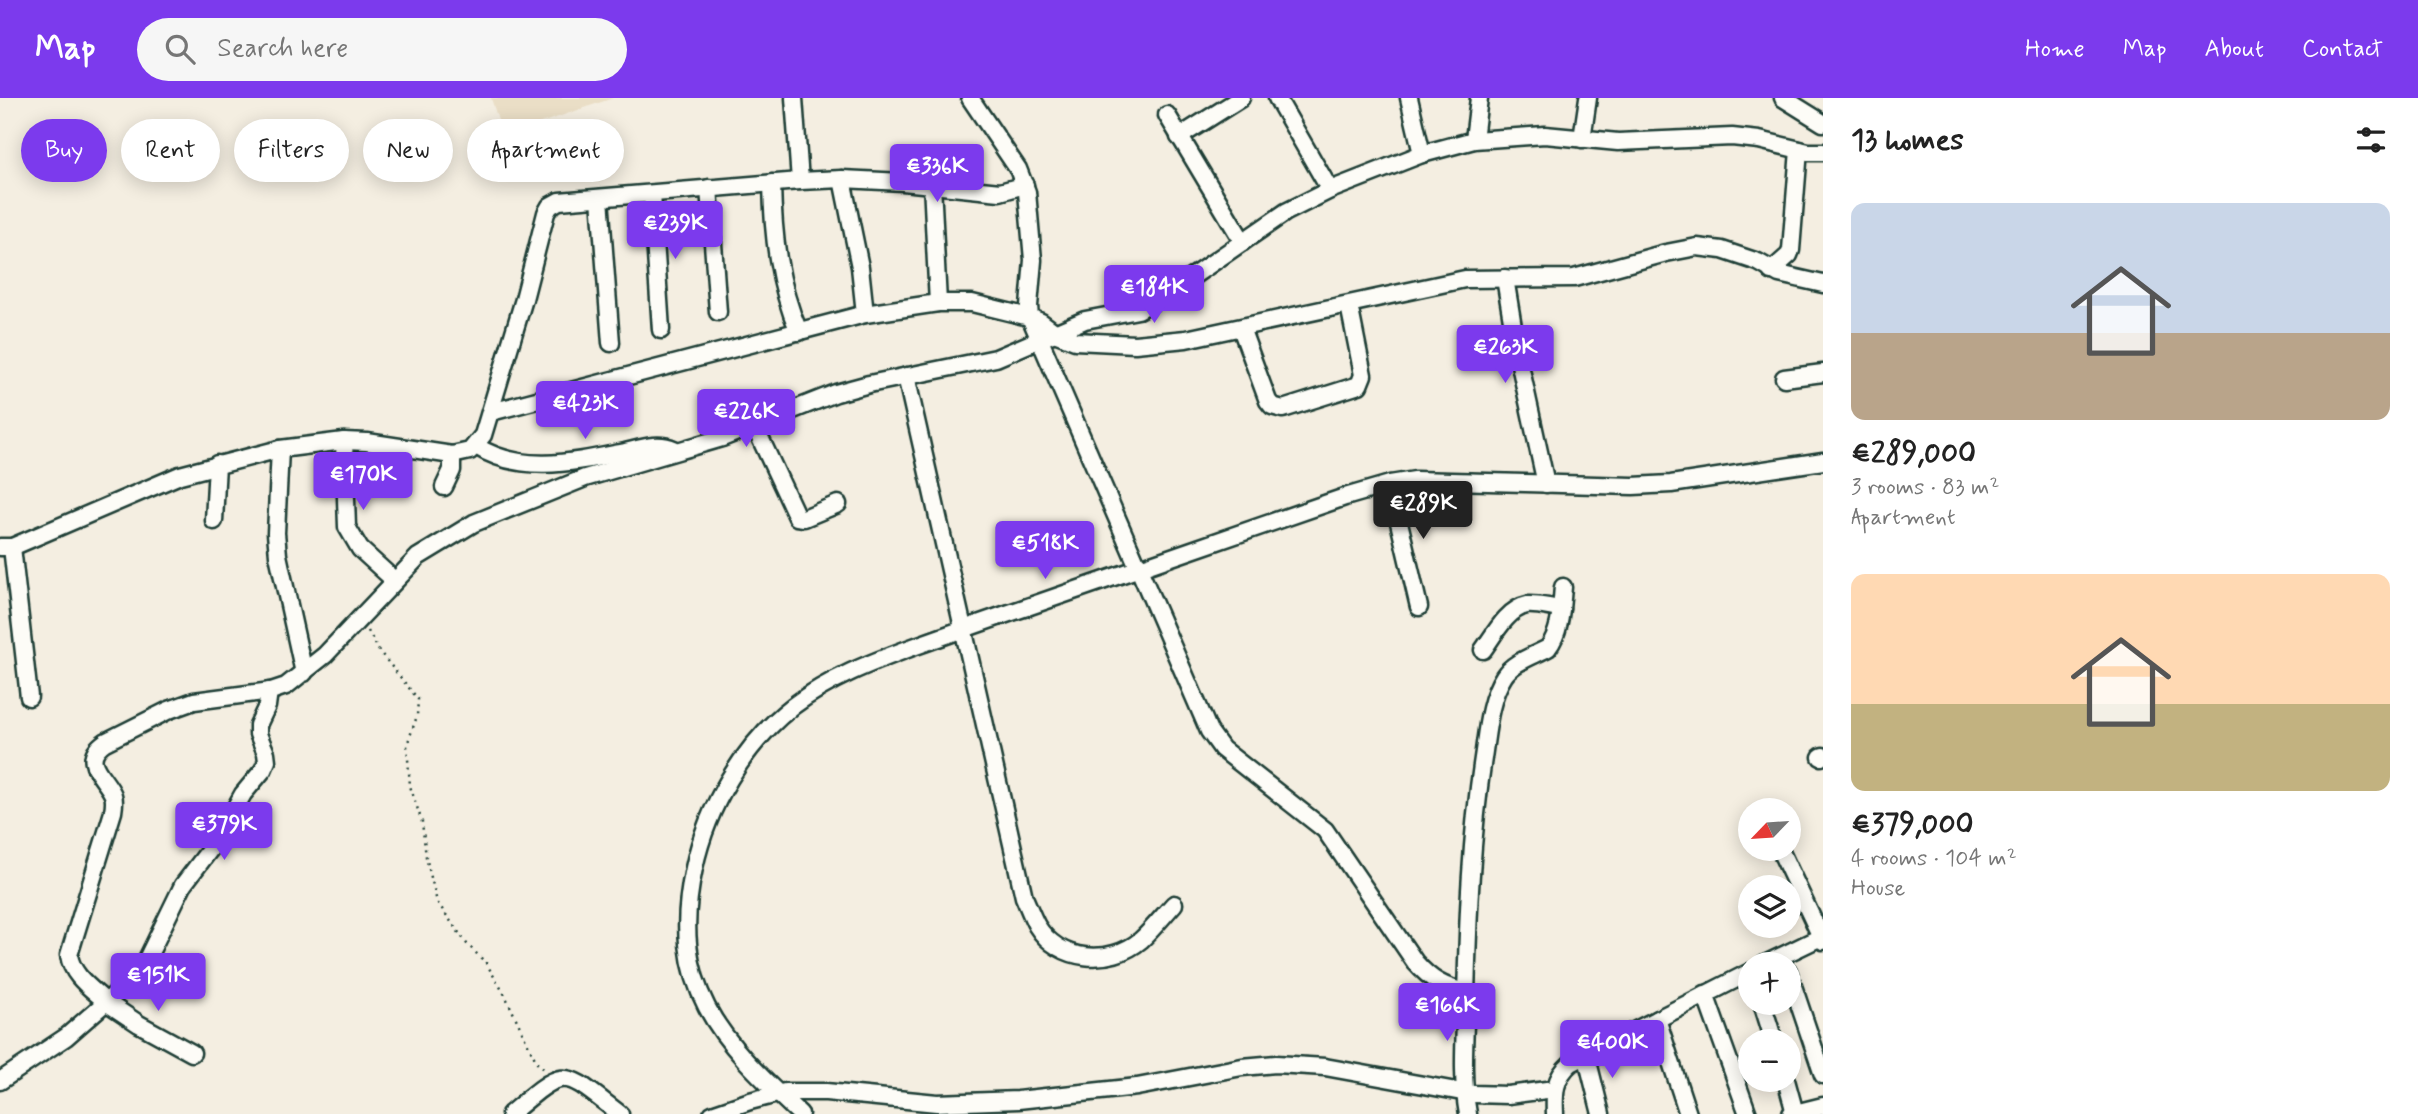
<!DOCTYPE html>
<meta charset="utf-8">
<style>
body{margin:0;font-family:Mynerve,sans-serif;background:#f6f6f6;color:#222;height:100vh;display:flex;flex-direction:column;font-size:26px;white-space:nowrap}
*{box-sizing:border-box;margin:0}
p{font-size:23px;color:#767676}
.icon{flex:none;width:38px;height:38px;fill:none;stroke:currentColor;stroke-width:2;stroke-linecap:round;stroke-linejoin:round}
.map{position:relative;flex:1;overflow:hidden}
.sheet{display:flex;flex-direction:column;background:#fff;width:595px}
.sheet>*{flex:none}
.banner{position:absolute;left:21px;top:21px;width:665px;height:63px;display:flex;gap:14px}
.needle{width:46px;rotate:245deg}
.buttons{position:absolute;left:1738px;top:700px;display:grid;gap:14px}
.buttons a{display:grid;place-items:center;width:63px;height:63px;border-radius:50%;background:#fff;box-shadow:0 4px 18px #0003;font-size:35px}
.price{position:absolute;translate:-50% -60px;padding:0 16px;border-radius:7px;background:#7c3aed;color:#fff;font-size:23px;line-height:46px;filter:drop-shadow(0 2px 4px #0008)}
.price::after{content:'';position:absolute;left:50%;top:42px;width:21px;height:16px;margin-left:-10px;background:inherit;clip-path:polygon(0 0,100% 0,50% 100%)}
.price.on{background:#222;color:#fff}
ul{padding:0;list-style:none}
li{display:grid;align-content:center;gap:14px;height:371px;padding:0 28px}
li span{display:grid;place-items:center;height:217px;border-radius:14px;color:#555}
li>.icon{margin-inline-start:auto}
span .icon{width:126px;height:126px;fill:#fffc;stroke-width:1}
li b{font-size:30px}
h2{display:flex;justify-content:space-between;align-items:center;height:84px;padding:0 28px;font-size:30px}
.pill{padding:0 24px;border-radius:32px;background:#fff;box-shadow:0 4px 18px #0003;font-size:24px;line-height:63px}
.pill.on{background:#7c3aed;color:#fff}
header{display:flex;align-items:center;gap:42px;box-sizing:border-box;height:98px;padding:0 35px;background:#7c3aed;color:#fff}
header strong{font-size:33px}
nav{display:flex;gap:38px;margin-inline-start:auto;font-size:24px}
.search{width:490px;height:63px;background:#f6f6f6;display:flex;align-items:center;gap:18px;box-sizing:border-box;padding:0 24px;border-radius:38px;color:#767676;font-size:26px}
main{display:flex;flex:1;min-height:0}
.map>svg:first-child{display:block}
.built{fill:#eadec6}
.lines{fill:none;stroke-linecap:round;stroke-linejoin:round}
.minor-casing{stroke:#1f3d34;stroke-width:21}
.path{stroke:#1f3d34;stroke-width:2.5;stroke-dasharray:2 5;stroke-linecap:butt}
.minor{stroke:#fdfcf7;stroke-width:16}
</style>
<header>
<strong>Map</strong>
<div class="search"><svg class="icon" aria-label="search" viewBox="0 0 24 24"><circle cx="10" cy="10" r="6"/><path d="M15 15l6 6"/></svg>Search here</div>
<nav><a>Home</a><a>Map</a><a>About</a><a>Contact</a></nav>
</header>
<main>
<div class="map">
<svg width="1823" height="1016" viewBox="0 0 1823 1016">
<rect width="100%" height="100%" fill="#f4eee1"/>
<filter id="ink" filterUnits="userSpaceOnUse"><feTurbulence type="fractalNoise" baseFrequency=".0143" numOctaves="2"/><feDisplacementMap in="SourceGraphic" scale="14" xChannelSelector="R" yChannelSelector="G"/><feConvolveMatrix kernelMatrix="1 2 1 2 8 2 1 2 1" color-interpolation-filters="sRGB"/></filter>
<g filter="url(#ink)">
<path class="built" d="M491,0h122l-110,38z"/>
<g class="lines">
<defs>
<g id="minor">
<path d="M794,0l6,83"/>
<path d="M970,0l48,71 9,23 6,68 -4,46 1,11 179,414 13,18 103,81 90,132c16,18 28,25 51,30"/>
<path d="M1277,0l53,92"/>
<path d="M1409,0l13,56"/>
<path d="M1783,0l40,25"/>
<path d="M1167,17l76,127"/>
<path d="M1179,39l62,-39"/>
<path d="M1582,41l6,-41"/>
<path d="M1474,42l5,-42"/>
<path d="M842,81l18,88 5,47"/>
<path d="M772,85c1,52 6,100 27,149"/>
<path d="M932,86l6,119"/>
<path d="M709,90l9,124"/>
<path d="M652,96l9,136"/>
<path d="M600,100l11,145"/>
<path d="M1771,173l18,-16 2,-5 8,-100"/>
<path d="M1505,180l12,73 29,133"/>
<path d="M1241,230l27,73 4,5 11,3 76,-24 4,-10 -14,-70"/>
<path d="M906,278l118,521c4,9 8,20 13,29 22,36 73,40 104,14 12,-11 22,-24 33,-36"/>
<path d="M1784,280l39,-5"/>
<path d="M491,314l374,-98 73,-11h34l57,14 12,5 16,12 18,7 60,3 51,-5 279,-60 109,-1 92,-25 31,-6 25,3 36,12 21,12 44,10"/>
<path d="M755,329l42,90 7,1 34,-14"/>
<path d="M344,343l3,86 13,22 34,31"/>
<path d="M476,348c46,29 99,16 149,6 17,-4 33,-10 49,-3"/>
<path d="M280,351l-4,84 2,22 26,118"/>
<path d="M1390,386l29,123"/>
<path d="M444,389l8,-17v-15"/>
<path d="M214,423l3,-57"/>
<path d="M0,449h12l168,-72 100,-26 64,-8 23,1 85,13 18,-4 13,-16 41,-136 22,-86 4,-7 9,-5 241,-20 42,-2 61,3 97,10 25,-7"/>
<path d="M12,449l17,150"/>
<path d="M1483,552c11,-15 24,-41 44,-45 10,-1 24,3 34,4"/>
<path d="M1821,659l2,-1"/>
<path d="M1781,754l42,89"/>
<path d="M1765,866l58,-28"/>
<path d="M1788,873l35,104"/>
<path d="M1705,896l43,120"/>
<path d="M1762,905l12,38"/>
<path d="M1657,921l31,95"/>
<path d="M192,955l-53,-29 -33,-22 26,-23 14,-18 37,-76 35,-46 25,-45 20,-24 4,-9 -1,-8 -8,-19v-9l9,-19 2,-15"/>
<path d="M1586,956l15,60"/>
<path d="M1786,982l9,33"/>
<path d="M0,983l66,-44 40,-35c-15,-14 -34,-26 -37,-47l44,-143c1,-6 2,-11 0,-17 -7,-18 -35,-34 -8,-53l64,-32 25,-9 77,-10 15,-5 39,-31 93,-98 56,-34 111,-45 137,-40 114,-45 33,-9 127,-26 89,-38 53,-10 32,-18 116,-80 44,-22 92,-36 52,-14 71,-5 73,7 114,-5 27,3 49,12h15"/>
<path d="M510,1016c58,-49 51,-45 110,0"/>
<path d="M712,1016l38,-13 35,-9h41l111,11 81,-3 119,-13 105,-20 34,-3 49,3 148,27 35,1 46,-6"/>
<path d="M800,1016c-81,-75 -132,-128 -106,-246 13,-61 49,-123 99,-162 37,-28 77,-43 120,-59 39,-14 78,-28 117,-41 105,-36 210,-73 315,-109l45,-13 25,-4 218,6 38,-2 152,-23"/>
<path d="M1468,1016c-7,-38 -3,-79 -2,-117 2,-80 5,-159 17,-239 4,-26 6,-59 21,-82 9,-14 29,-20 44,-28 13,-17 13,-40 15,-61"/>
<path d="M1555,1016c-1,-21 -1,-36 16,-51l179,-91"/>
<path d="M1791,1016l32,-8"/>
</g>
</defs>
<use href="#minor" class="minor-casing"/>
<path class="path" d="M368,533l11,20 39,48 -1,17 -10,29 3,41 12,36 4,35 11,45 30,42 19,19 19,32 32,68 8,7"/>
<use href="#minor" class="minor"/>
</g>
</g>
</svg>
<div class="buttons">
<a><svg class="needle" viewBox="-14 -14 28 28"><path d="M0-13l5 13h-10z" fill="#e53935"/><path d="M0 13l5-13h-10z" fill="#767676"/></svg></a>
<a><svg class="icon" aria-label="layers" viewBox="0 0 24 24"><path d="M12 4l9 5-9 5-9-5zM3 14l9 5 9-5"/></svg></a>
<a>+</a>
<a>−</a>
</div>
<b class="price" style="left:937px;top:106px">€336K</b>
<b class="price" style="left:675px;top:163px">€239K</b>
<b class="price" style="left:1154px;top:227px">€184K</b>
<b class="price" style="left:1505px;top:287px">€263K</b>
<b class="price" style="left:585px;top:343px">€423K</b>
<b class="price" style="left:746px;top:351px">€226K</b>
<b class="price" style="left:363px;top:414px">€170K</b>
<b class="price on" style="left:1423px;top:443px">€289K</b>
<b class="price" style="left:1045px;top:483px">€518K</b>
<b class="price" style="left:224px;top:764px">€379K</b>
<b class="price" style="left:158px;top:915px">€151K</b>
<b class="price" style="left:1447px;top:945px">€166K</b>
<b class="price" style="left:1612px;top:982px">€400K</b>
<div class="banner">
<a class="pill on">Buy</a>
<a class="pill">Rent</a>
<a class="pill">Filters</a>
<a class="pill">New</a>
<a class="pill">Apartment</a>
</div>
</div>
<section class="sheet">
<h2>13 homes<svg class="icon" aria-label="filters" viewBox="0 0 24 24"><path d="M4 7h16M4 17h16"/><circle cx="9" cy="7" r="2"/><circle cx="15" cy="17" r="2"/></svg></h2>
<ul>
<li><span style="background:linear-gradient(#c9d6e8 60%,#b9a48a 0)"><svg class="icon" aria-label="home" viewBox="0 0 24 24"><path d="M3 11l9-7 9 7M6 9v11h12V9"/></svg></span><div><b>€289,000</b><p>3 rooms · 83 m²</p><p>Apartment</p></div></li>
<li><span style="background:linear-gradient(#ffd9b3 60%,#c2b280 0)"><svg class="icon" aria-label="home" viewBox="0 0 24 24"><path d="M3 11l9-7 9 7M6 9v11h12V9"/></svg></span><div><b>€379,000</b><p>4 rooms · 104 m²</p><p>House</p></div></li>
</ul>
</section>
</main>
